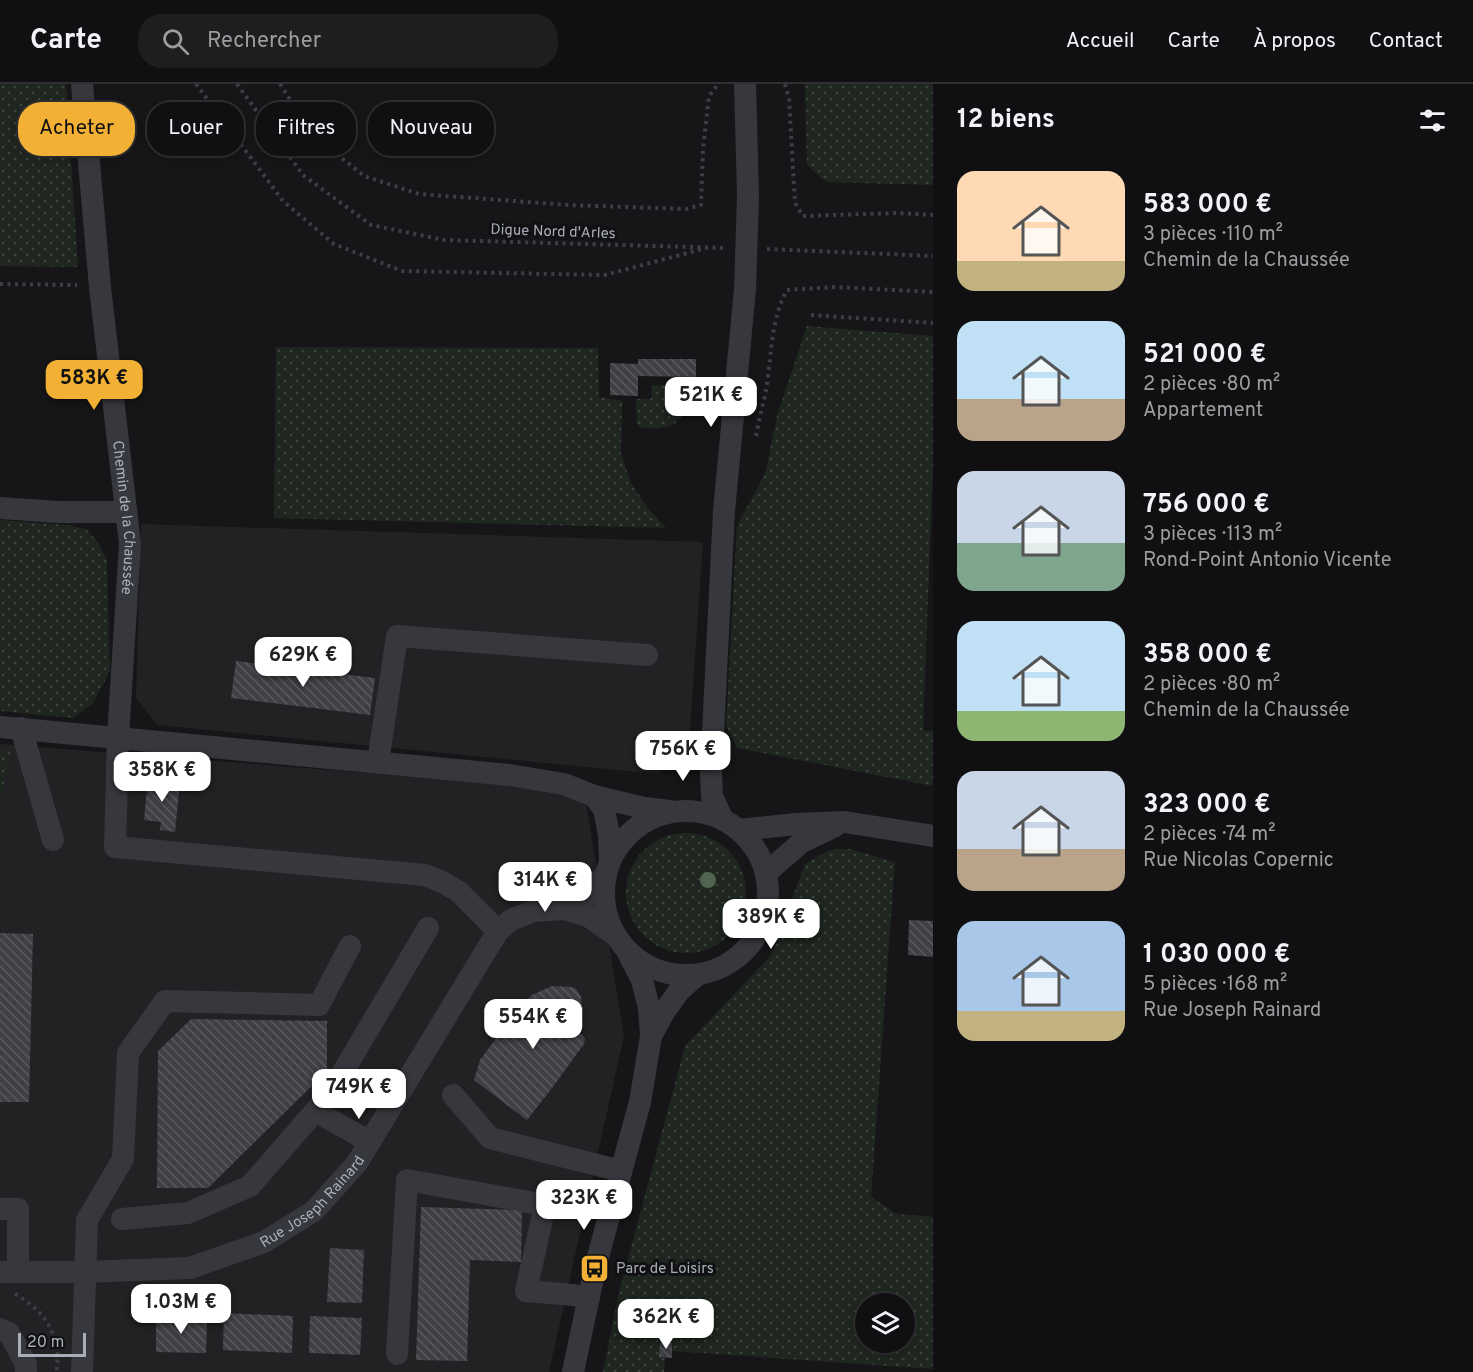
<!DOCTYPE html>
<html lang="fr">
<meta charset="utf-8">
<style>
body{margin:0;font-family:Overpass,sans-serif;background:#1e1e20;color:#f1f3f6;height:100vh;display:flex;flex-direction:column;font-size:22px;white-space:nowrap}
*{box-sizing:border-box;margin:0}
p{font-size:20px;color:#9c9d9f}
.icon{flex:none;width:33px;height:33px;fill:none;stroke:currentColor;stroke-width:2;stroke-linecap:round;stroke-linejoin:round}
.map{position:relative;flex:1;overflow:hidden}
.sheet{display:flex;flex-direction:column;background:#101012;width:540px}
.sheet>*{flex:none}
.banner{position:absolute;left:18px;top:18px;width:570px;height:54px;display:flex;gap:12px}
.buttons{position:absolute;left:855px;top:1209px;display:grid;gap:12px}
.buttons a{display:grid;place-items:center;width:60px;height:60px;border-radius:50%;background:#101012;box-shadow:0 3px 9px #0003,0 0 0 2px #303032;font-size:30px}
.scale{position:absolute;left:18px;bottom:15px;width:68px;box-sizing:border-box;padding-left:6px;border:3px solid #a8adb8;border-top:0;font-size:16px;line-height:21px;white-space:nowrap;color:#a8adb8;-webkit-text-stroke:4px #111113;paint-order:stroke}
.price{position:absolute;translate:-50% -51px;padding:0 14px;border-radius:12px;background:#fff;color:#222;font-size:20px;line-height:39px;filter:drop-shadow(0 2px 3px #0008)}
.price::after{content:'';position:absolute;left:50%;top:36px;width:18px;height:14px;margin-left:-9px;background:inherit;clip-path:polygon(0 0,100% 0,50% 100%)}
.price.on{background:#f2b134;color:#111}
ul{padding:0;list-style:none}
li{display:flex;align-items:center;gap:18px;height:150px;padding:0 24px}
li span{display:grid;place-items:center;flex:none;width:168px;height:120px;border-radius:18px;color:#555}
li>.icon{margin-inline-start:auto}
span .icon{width:72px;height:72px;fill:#fffc;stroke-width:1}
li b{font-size:26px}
h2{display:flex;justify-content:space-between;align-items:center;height:72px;padding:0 24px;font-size:26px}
.chip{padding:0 21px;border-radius:24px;background:#101012;box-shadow:0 3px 9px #0003,0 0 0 2px #303032;font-size:21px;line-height:54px}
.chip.on{background:#f2b134;color:#111}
header{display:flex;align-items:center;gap:36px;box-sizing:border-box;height:84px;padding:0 30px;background:#101012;border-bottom:2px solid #303032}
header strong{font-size:28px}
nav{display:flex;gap:33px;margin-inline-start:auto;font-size:21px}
.search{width:420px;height:54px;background:#1e1e20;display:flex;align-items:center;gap:15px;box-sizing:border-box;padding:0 21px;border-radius:24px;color:#9c9d9f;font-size:22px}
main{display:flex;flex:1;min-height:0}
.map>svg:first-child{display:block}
.built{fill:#222225}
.grass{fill:url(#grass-dots);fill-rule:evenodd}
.building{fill:url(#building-back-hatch)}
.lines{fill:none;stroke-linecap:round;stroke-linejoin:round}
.path{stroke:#3d3f44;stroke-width:4;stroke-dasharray:3 4.5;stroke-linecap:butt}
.minor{stroke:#37383d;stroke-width:22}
.tree{fill:#506452}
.labels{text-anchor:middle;stroke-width:6;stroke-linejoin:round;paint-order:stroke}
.street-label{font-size:15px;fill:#a8adb8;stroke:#111113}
.poi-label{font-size:15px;fill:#a8adb8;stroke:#111113;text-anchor:start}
</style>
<header>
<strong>Carte</strong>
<div class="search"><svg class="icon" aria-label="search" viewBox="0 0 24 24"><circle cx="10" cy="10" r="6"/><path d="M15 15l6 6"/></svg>Rechercher</div>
<nav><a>Accueil</a><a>Carte</a><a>À propos</a><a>Contact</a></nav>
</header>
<main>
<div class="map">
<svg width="933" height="1288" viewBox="0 0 933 1288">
<defs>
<pattern id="grass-dots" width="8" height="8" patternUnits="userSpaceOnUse" patternTransform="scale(1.5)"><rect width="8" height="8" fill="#1e261f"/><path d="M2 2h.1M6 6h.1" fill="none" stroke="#3c433d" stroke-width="1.8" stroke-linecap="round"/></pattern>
<pattern id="building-back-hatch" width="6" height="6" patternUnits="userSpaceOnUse" patternTransform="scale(1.5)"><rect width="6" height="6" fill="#404145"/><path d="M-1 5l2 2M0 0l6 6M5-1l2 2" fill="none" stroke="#595a5e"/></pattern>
</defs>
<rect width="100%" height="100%" fill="#161618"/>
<g class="built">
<path d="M141,440l562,18 -15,217 -30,15 -501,-49 -21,-27z"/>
<path d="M0,660l584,46 40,246 -75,336h-549z"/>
</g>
<g class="grass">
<path d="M0,0h66l12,183 -78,-1z"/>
<path d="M804,0h129v101l-107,-3 -19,-17 -2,-76z"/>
<path d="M807,242l126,10v129l-10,266h10v55l-196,-38 -11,-23 11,-200 28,-51 12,-58z"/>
<path d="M276,263l322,1 1,49 23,4 -1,52 10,30 16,24 19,21 -392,-10z"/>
<path d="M652,301l34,1c-1,8 -1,17 -3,25 -4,19 -27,18 -42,17l-4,-5 -1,-24h15z"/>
<path d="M0,436l67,5 19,4 11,12 10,19 3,111 -17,32 -20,15 -73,-7z"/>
<path d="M0,666l11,1 -11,54z"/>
<circle cx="686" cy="809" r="60"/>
<path d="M850,765l45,13 -24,335 26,17 36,3v152l-261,-18v-8h-12l-1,14 6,1 -1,14h-61l16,-80 66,-246 86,-91 34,-91 24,-14zM866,1220h38v38h-38z"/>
</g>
<g class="building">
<path d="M638,275h58v18l-58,-1v20l-28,-1v-32l28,1z"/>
<path d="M236,577l139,17 -5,37 -139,-17z"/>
<path d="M148,694l32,3 -5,51 -15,-2 1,-8 -17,-2z"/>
<path d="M909,836l24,1v36l-25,-2z"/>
<path d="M0,849l33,1 -4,168h-29z"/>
<path d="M552,902l20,1 4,2 5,8 2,12 -3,5 -11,11 13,10 3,4 -1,5 -32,44 -25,32 -53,-40 6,-20 40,-54 12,-11z"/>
<path d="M191,935l136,2v50l-119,117h-51l1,-137z"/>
<path d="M421,1123l101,3 -1,52 -51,-2 -3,101 -51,-1z"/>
<path d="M330,1164l34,2 -2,53 -35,-1z"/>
<path d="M224,1229l69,3 -1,37 -69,-3z"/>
<path d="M310,1232l52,2 -2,37 -51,-2z"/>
<path d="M156,1233l51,1 -1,35 -50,-1z"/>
<path d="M660,1259h12v15l-13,-1z"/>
</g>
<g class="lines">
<g class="path">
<path d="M196,0l87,117 51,43 68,27 203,4 101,-27"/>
<path d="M237,0l66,91 68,50 73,15 283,8"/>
<path d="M280,0l16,25 37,42 31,25 55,18 150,11 117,4 15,-4 2,-56 6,-53 9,-12"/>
<path d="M785,0l4,15 6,104 8,13 95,-3 35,2"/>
<path d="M767,165l166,7"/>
<path d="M0,200l77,1"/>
<path d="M811,231l122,8"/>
<path d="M756,352c3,-16 7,-31 10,-46 6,-33 4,-70 21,-100l48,-3 98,5"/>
<path d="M15,1210c21,12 38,29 42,54 1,8 0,16 0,24"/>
</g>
<g class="minor">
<path id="s1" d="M82,0l18,203 30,257 -12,193 -3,110 310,28 17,7 16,9 40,40"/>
<path d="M0,424l59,4h67"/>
<path d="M0,643l510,48 54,9 30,12"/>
<path d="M21,644l32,112"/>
<path d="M378,678l19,-126 250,19"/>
<circle cx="686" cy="809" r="82"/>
<path d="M723,736l-11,-24 -1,-23 13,-262 21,-222 3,-93 -3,-112"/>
<path d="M739,746l58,-6 47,-2 89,14"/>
<path d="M610,776l-1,-25 -5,-26 -10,-13 50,12 26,3"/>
<path d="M766,789l36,-31 33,-16"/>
<path d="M606,790l-17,21 -25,14 24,7 27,19"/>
<path d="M651,952l13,-24 15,-21 18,-16"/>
<path d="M453,1011l37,43 131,33"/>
<path d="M315,1027l55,31"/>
<path d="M0,1125h18v63"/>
<path d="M122,1135l66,-6 62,-27 80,-92 98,-166"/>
<path id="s2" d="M0,1188h85l105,-4 74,-26 50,-31 43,-48 141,-232 13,-11 22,-9 31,-2"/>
<path d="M0,1245l9,4 17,31v8"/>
<path d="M397,1270l10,-174 138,25 -19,86 48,4 15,3"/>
<path d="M82,1288l5,-152 36,-61 5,-106 37,-52 154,4 31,-59"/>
<path d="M573,1288l22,-104 45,-166 11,-66 -2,-28 -7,-28 -14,-27"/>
</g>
</g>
<circle class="tree" cx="708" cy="796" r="8"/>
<defs>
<symbol id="bus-square" viewBox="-11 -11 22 22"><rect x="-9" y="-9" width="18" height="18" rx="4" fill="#f2b134" stroke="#111113"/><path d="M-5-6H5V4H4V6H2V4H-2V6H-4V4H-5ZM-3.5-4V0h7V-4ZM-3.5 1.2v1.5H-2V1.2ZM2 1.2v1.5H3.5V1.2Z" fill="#111"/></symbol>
</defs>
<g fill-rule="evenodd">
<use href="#bus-square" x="578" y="1168" width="33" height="33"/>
</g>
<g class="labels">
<g class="street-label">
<text transform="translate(553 147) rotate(2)" y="5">Digue Nord d'Arles</text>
<text dy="5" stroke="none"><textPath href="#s1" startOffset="436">Chemin de la Chaussée</textPath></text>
<text dy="5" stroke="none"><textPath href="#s2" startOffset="332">Rue Joseph Rainard</textPath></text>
</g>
<g class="poi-label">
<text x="616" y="1189">Parc de Loisirs</text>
</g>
</g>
</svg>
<div class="buttons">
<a><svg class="icon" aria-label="layers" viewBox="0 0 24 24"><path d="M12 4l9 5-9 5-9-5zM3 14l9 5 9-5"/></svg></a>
</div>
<div class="scale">20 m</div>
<b class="price on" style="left:94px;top:327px">583K €</b>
<b class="price" style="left:711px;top:344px">521K €</b>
<b class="price" style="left:303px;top:604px">629K €</b>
<b class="price" style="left:683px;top:698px">756K €</b>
<b class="price" style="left:162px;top:719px">358K €</b>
<b class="price" style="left:545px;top:829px">314K €</b>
<b class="price" style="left:771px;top:866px">389K €</b>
<b class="price" style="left:533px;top:966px">554K €</b>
<b class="price" style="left:359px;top:1036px">749K €</b>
<b class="price" style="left:584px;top:1147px">323K €</b>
<b class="price" style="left:181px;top:1251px">1.03M €</b>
<b class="price" style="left:666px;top:1266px">362K €</b>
<div class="banner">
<a class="chip on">Acheter</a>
<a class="chip">Louer</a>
<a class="chip">Filtres</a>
<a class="chip">Nouveau</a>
</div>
</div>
<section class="sheet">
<h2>12 biens<svg class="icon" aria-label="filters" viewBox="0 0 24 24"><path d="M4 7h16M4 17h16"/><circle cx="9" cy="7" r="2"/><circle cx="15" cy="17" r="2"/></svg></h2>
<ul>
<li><span style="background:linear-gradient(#ffd9b3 75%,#c2b280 0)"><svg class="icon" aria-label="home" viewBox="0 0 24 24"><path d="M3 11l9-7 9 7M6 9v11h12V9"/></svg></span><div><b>583 000 €</b><p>3 pièces · 110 m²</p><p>Chemin de la Chaussée</p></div></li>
<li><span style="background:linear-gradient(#bfe0f5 65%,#b9a48a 0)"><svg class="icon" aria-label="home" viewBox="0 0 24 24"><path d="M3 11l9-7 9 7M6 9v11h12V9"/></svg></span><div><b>521 000 €</b><p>2 pièces · 80 m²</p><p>Appartement</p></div></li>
<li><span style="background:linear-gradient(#c9d6e8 60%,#7fa58c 0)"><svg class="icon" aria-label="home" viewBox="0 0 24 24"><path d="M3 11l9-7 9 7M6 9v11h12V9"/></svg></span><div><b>756 000 €</b><p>3 pièces · 113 m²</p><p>Rond-Point Antonio Vicente</p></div></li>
<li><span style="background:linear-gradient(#bfe0f5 75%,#8fb573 0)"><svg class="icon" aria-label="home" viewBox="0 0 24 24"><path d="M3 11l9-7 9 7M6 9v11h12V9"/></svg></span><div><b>358 000 €</b><p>2 pièces · 80 m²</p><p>Chemin de la Chaussée</p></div></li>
<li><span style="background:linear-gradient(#c9d6e8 65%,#b9a48a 0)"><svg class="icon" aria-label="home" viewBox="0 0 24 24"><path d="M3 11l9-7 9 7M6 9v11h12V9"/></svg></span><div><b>323 000 €</b><p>2 pièces · 74 m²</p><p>Rue Nicolas Copernic</p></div></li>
<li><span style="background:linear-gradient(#a9c7e8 75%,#c2b280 0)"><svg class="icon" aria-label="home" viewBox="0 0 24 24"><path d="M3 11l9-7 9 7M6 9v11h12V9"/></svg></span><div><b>1 030 000 €</b><p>5 pièces · 168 m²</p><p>Rue Joseph Rainard</p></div></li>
</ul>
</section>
</main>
